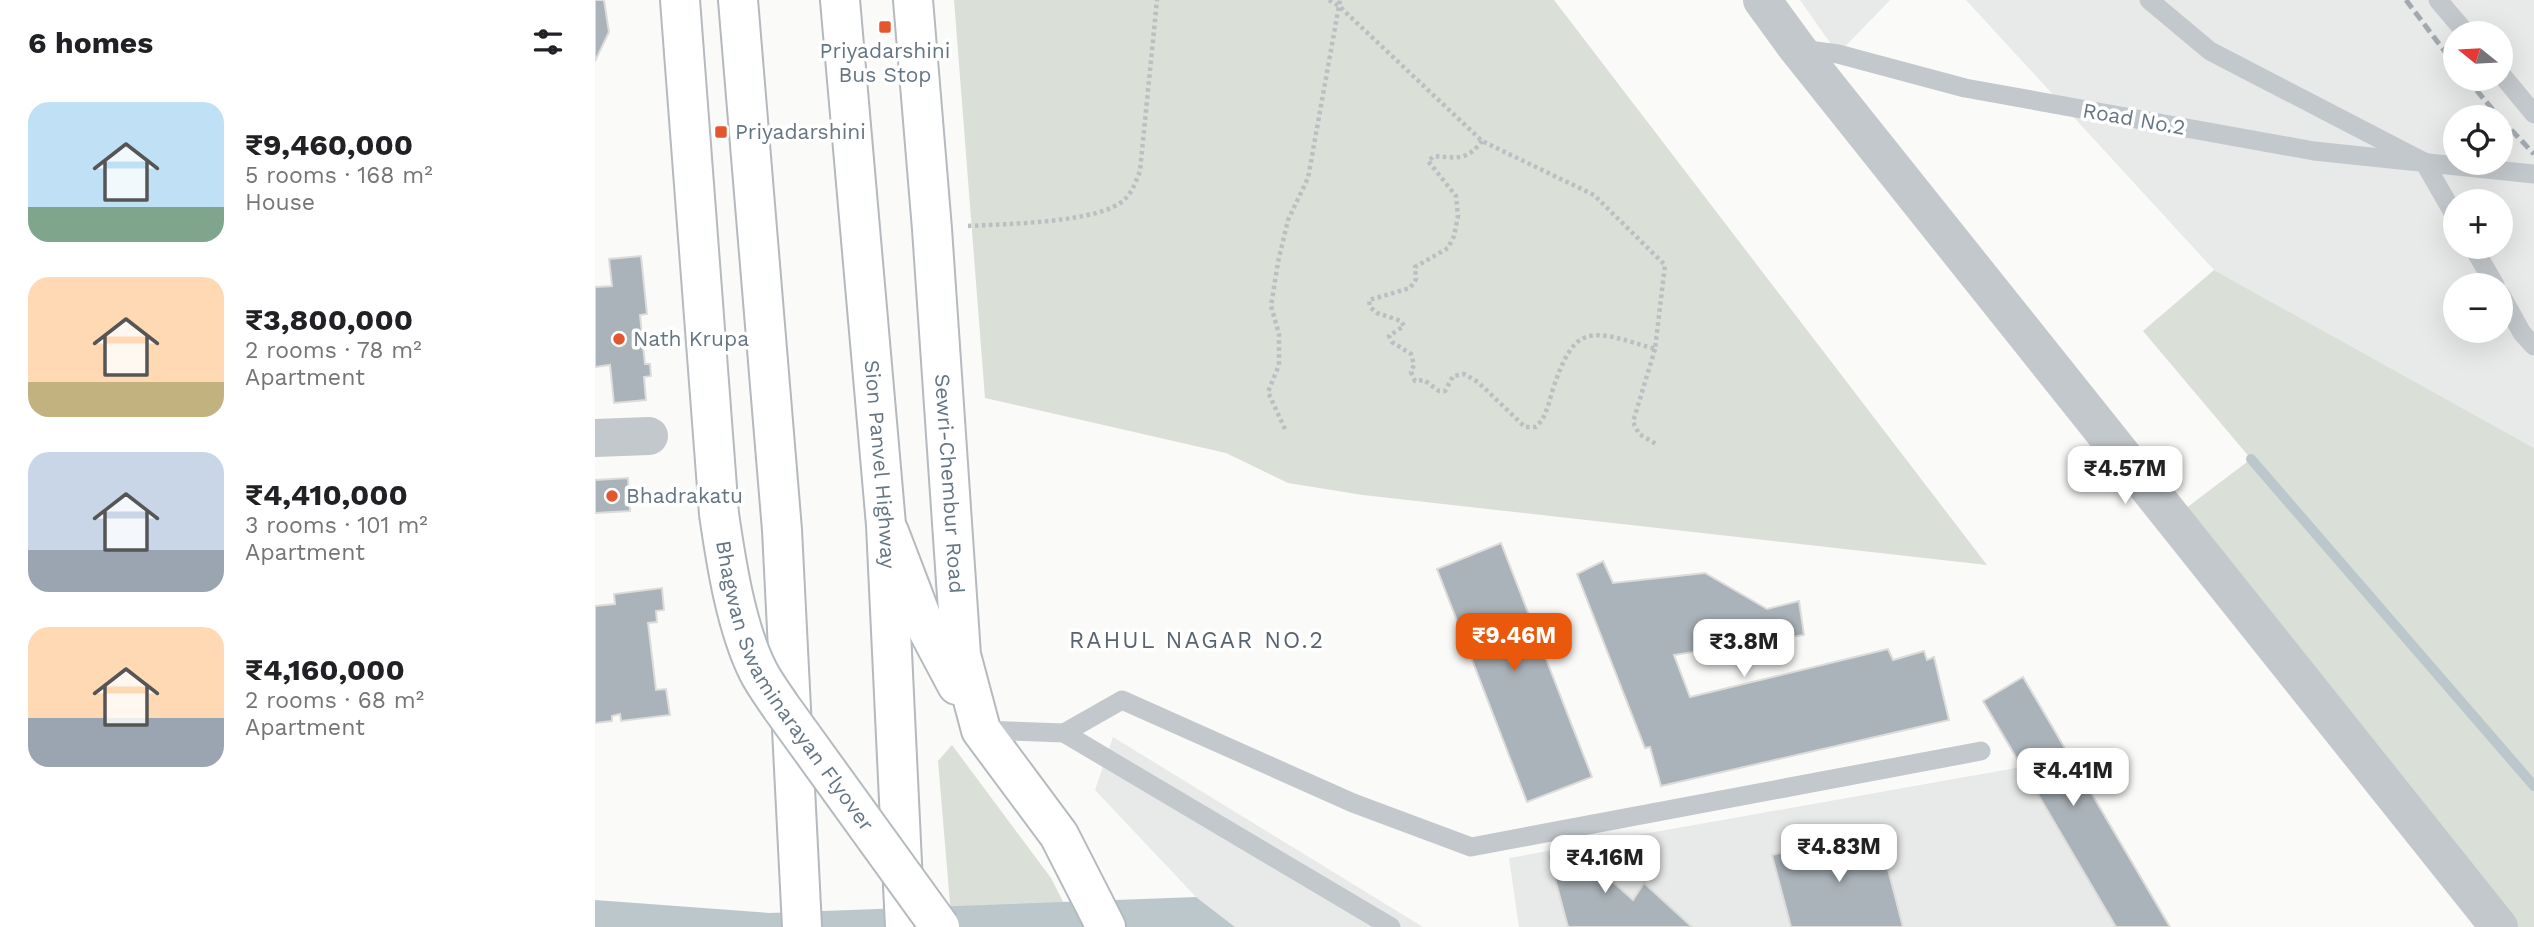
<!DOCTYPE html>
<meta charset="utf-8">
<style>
body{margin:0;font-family:"Work Sans",sans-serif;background:#f6f6f6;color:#202124;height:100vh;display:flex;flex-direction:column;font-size:26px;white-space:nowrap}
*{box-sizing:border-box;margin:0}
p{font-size:23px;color:#757577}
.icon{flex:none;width:38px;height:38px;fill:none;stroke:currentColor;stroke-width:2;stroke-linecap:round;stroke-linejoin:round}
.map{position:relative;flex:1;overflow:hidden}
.sheet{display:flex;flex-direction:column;background:#fff;width:595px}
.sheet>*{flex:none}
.needle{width:46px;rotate:288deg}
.tools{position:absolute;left:1848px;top:21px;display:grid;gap:14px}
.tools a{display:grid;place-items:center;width:70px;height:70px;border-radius:50%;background:#fff;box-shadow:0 7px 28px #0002;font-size:35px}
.price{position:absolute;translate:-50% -60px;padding:0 16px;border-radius:14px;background:#fff;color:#222;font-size:23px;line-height:46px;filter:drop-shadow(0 2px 4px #0008)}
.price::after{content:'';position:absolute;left:50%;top:42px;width:21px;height:16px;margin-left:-10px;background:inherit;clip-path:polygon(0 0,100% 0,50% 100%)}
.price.selected{background:#ea580c;color:#fff}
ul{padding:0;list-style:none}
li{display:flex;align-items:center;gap:21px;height:175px;padding:0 28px}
li span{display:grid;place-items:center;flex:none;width:196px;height:140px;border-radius:21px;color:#555}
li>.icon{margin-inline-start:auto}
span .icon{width:84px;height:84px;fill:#fffc;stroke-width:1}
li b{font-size:30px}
h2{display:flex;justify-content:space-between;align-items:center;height:84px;padding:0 28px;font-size:30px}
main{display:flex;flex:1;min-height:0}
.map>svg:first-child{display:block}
.built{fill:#e8e9e9;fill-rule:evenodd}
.green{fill:#dadfd7}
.water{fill:#bbc7cb}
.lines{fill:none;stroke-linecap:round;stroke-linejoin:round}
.stream{stroke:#bbc7cb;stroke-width:10}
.building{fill:#aab3b9;stroke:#dcdcda;stroke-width:2}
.primary-casing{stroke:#b5babe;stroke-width:42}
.highway-casing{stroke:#b4b9bd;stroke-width:42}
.path{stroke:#bbbfc2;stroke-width:4.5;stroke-dasharray:3.5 3.5;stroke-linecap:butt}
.lane{stroke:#c3c8cc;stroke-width:19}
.street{stroke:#c3c8cc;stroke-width:38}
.primary{stroke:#fff;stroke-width:38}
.highway{stroke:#fff;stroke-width:38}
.rail{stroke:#a2aab0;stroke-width:5;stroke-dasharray:10 5;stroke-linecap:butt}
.primary-bridge-casing{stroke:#b5babe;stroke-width:42;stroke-linecap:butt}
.primary-bridge{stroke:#fff;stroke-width:38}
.poi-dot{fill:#e4572e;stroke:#fff;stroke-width:2.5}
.labels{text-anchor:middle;stroke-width:7;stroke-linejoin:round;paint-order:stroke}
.poi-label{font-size:21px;fill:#657683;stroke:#fff;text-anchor:start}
.street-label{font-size:21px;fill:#657683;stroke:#fff}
.neighbourhood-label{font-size:23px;letter-spacing:2px;fill:#57646e;stroke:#fff}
</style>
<main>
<section class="sheet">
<h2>6 homes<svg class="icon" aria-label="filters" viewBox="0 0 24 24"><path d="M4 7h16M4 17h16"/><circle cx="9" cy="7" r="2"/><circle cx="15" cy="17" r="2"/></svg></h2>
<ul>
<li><span style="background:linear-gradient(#bfe0f5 75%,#7fa58c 0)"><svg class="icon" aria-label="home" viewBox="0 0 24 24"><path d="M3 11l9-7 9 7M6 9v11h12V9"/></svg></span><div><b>₹9,460,000</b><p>5 rooms · 168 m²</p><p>House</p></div></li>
<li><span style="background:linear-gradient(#ffd9b3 75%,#c2b280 0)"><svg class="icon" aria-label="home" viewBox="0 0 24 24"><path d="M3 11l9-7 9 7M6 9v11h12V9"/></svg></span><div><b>₹3,800,000</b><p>2 rooms · 78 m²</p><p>Apartment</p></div></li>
<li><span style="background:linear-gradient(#c9d6e8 70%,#9aa5b1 0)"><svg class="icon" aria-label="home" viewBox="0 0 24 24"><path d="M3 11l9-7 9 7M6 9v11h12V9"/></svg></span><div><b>₹4,410,000</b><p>3 rooms · 101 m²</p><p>Apartment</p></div></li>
<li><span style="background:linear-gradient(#ffd9b3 65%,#9aa5b1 0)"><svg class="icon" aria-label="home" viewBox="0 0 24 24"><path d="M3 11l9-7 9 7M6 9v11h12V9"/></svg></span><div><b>₹4,160,000</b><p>2 rooms · 68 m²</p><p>Apartment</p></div></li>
</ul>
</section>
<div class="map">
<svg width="1939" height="927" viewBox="0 0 1939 927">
<rect width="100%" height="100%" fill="#fafaf8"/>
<g class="built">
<path d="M1205,0h90l-52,54z"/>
<path d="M1371,0h568v448l-320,-178zM1860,33h46v46h-46zM1860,117h46v46h-46zM1860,201h46v46h-46zM1860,285h46v46h-46z"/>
<path d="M518,737l310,190h-188l-39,-30 -101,-107z"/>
<path d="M1443,764l118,163h-637l-10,-69z"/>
</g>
<g class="green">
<path d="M359,0h600l433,565 -624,-70 -75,-12 -62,-30 -241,-55z"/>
<path d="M1619,270l320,178v479h-37l-324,-409 78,-59 -108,-128z"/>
<path d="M357,745l99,133 25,49h-124l-14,-166z"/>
</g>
<path class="water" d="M601,897l39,30h-640v-27l175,13z"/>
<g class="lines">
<path class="stream" d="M1656,459l283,327"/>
</g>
<g class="building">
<path d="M0,0h9l5,32 -14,29z"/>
<path d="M46,256l6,58 -7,1 5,49h5l1,12 -7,1 2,23 -32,3 -4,-38 -15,2v-80l17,-1 -3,-27z"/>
<path d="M33,478l2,33 -35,2v-33z"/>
<path d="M906,543l91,234 -65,25 -90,-233z"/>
<path d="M1008,561l10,22 92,-10 62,36 32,-8 5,34 -130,20 16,42 198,-48 5,11 31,-9 3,9 7,-3 15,63 -288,66 -11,-39 -5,1 -68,-174z"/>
<path d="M67,588l2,22 -8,1 1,11 -9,1 8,67 10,-1 4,26 -49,6 -1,-7 -8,2v5l-17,2v-117l20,-2 -1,-10z"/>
<path d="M1428,677l147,250h-54l-133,-226z"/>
<path d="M1282,827l26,100h-112l-19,-72z"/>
<path d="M997,839l13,36 28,25 11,-17 48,44h-124l-19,-71z"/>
</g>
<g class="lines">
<defs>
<g id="primary">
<path d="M85,0l39,514"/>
<path id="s1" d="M318,0l19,229 29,426 20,75 78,105 47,92"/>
<path d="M294,532l34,89 34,64"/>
</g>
<g id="highway">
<path d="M143,0l44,530 20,397"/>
<path id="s2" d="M245,0l46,525 19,402"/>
</g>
</defs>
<use href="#primary" class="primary-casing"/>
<use href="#highway" class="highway-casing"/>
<g class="path">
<path d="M734,0l10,6 143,135 112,54 71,70 -10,84c-64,-19 -80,-29 -103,43 -4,14 -6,25 -16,35h-11l-47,-45 -14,-8 -11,2 -8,15h-6l-15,-11 -9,1 -4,-9 3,-7 -3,-11 -19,-12 -3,-6 15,-10 -3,-5 -24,-8 -7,-6 -1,-7 41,-12 6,-9 -1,-12 33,-19 6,-12 4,-20 -2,-20 -28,-35 6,-5c23,2 33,5 48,-15"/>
<path d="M373,226c35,-2 134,-3 157,-27 8,-8 11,-18 15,-28l17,-171"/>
<path d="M1060,349l-22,73 6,12 19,11"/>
<path d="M690,429l-17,-37 11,-27v-31l-8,-28 7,-44 10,-42 20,-42 32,-178"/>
</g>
<g class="lane">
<path d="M1554,0l61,51 214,111 31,54"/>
<path d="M1843,0l28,33"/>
<path d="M1206,49l37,5 127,34 349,63 220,23"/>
<path d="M1906,74l33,40"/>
<path d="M1878,247l22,38"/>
<path d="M1906,295l21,38 12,13"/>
<path d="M386,730l83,3 327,194"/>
<path d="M469,733l58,-33 231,103 118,44 510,-96"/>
</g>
<g class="street">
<path d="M1167,0l35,48 702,879"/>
<path d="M0,438l54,-2"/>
</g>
<use href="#primary" class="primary"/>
<use href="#highway" class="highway"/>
<g class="rail">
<path d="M1811,0l49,65"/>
<path d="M1872,79l32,38"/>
<path d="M1906,119l33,35"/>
</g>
<defs>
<g id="primary-bridge">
<path id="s3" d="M124,514c7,48 17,113 39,157 6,12 15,24 23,36l159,220"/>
</g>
</defs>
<use href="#primary-bridge" class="primary-bridge-casing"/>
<use href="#primary-bridge" class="primary-bridge"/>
</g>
<g class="poi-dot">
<rect x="283" y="20" width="14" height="14" rx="3.5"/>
<rect x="119" y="125" width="14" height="14" rx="3.5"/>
<circle cx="24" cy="339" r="7"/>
<circle cx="17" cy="496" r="7"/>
</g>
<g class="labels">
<g class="poi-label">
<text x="290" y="58" text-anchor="middle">Priyadarshini<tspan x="290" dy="24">Bus Stop</tspan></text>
<text x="140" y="139">Priyadarshini</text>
<text x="38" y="346">Nath Krupa</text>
<text x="31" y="503">Bhadrakatu</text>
</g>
<g class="street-label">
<text transform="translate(1539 119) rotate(10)" y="7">Road No.2</text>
<text dy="7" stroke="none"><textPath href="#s2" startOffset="466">Sion Panvel Highway</textPath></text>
<text dy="7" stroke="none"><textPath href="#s1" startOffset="485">Sewri-Chembur Road</textPath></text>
<text dy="7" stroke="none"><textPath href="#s3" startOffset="191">Bhagwan Swaminarayan Flyover</textPath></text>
</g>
<g class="neighbourhood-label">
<text x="602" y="648">RAHUL NAGAR NO.2</text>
</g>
</g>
</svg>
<div class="tools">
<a><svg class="needle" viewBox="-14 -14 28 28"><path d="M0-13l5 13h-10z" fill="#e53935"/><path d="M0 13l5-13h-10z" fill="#757577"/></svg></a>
<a><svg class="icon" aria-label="locate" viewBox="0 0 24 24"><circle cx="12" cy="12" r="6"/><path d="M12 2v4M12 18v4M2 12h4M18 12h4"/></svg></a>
<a>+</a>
<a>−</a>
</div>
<b class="price" style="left:1530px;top:506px">₹4.57M</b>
<b class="price selected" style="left:919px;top:673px">₹9.46M</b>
<b class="price" style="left:1149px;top:679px">₹3.8M</b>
<b class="price" style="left:1478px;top:808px">₹4.41M</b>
<b class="price" style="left:1244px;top:884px">₹4.83M</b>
<b class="price" style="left:1010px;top:895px">₹4.16M</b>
</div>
</main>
